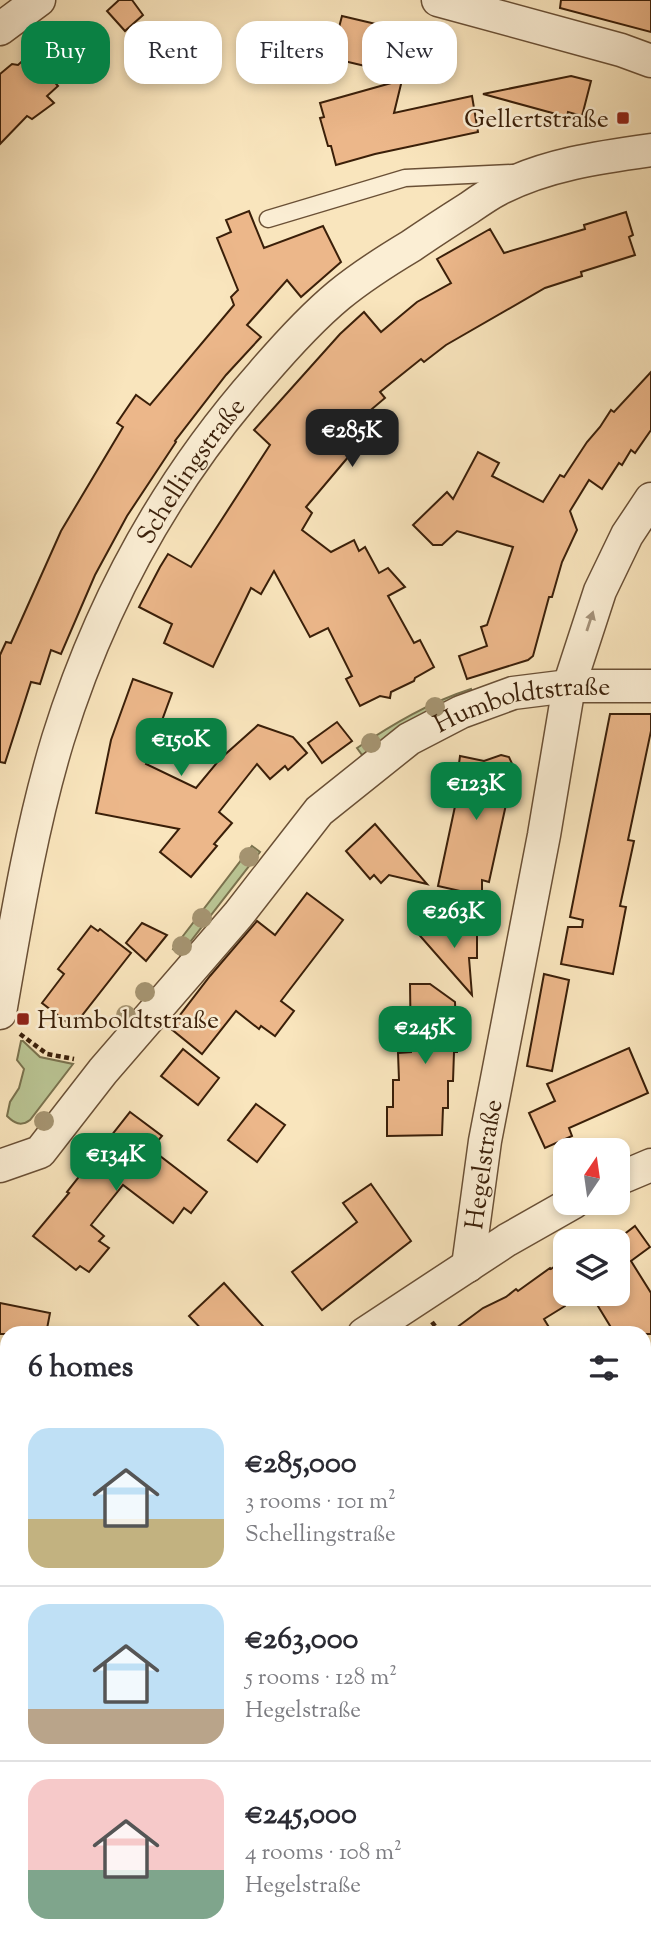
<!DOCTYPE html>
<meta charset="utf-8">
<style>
body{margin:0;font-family:"Sorts Mill Goudy",serif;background:#f2f2f3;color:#2b2b33;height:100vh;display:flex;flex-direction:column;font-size:26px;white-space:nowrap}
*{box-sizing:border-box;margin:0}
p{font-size:23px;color:#7c7c81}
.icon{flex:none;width:38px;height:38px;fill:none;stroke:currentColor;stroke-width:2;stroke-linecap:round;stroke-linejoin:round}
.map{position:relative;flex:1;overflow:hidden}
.drawer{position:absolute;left:0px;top:1326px;width:651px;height:625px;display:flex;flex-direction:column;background:#fff;border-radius:21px 21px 0 0;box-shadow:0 4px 10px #0003}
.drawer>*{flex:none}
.top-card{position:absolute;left:21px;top:21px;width:609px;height:63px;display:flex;gap:14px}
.needle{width:46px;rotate:13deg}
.controls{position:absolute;left:553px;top:1138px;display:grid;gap:14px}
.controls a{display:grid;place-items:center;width:77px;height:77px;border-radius:14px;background:#fff;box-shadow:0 4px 10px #0003;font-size:35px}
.price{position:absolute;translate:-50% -60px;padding:0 16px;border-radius:14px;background:#0b8043;color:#fff;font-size:23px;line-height:46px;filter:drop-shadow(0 2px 4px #0008)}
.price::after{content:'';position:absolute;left:50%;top:42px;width:21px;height:16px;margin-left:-10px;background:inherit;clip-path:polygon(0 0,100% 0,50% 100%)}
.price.active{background:#222;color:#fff}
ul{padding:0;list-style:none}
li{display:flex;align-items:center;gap:21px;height:175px;padding:0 28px}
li+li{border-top:2px solid #e1e1e2}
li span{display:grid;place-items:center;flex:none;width:196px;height:140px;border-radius:21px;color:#555}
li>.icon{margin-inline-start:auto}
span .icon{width:84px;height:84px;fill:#fffc;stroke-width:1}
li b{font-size:30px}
h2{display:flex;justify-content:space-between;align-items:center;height:84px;padding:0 28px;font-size:30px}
.pill{padding:0 24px;border-radius:21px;background:#fff;box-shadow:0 4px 10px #0003;font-size:24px;line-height:63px}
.pill.active{background:#0b8043;color:#fff}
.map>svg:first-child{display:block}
.green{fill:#bac594;stroke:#7a724e;stroke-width:2}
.building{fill:#ecb78a;stroke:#3a1f09;stroke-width:2}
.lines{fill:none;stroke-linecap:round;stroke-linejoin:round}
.lane-casing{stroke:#6a5036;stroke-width:19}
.street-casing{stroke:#6a5036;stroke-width:35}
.path{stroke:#3a1f09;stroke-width:4.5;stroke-dasharray:5 3.5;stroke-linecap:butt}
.lane{stroke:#fbeed4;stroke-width:16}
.street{stroke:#fbeed4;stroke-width:32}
.tree{fill:#a59471}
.oneway{fill:#a49179}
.poi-dot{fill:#8f2418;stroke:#fbeed4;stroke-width:2.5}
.labels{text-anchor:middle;stroke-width:5;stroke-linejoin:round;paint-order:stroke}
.poi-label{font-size:26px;fill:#3a1f09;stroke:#fbeed4;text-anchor:end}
.street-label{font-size:26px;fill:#3a1f09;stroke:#fbeed4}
</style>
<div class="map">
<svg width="651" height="1951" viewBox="0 0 651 1951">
<rect width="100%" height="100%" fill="#f9e5bd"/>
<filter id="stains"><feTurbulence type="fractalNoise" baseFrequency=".00286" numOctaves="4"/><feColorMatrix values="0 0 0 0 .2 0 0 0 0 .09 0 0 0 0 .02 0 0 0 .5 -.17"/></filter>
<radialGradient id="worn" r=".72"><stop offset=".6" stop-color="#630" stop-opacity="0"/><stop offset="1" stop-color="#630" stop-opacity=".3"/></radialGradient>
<g class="green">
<path d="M471,689l2,8 -89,44 -22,14 -5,-7c36,-24 73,-46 114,-59z"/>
<path d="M252,846l8,6 -80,103 -7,-6z"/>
<path d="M21,1041h2l17,16 33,7 -43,56c-9,7 -16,3 -23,-4l3,-14 9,-14 5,-19 -7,-9z"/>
</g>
<g class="building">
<path d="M119,0h13l11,15 -18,16 -18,-20z"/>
<path d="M561,0h90v32l-91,-24z"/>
<path d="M342,16l72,17 2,-10 29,7 -7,27 -28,-7 4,-15 -11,40 -59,-14 1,-4 -13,-3z"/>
<path d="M30,54l28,32 -11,10 7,7 -22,16 -5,-3 -27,28v-70l12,-10 6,1z"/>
<path d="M571,76l20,5 -9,35 -14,-4 -1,5 -84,-23z"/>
<path d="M402,80l-8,33 78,-17 6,36 -103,22 -39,11 -5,-19h-3l-8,-28 4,-1 -4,-14z"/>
<path d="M249,211l15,37 59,-22 18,36 -40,35 -14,-17 -40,45 14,12 -35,38 -51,66 1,1 -49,74 -32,59 -34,79 -10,-4 -11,34 -9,-2 -26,81 -5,-1v-107l6,-13 5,1 50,-112 62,-104 -6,-4 19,-28 14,10 84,-100 -3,-8 7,-7 -21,-52 14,-6 -5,-12z"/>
<path d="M626,212l7,23 -4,2 6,18 -54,17 1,4 -37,12 -99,57 -22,17 -3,-3 -41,33 5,6 -39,33 14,12 -54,64 6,6 -10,17 29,22 23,-12 5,11 6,-4 14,26 9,-5 17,19 -17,9 26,47 6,-3 14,27 -19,11 -1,3 -23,11 -1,6 -10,-2 -20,10 -14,-27 6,-3 -24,-48 -18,9 -36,-66 -13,23 -10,-6 -38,79 -49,-24 8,-19 -33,-17 21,-40 8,-13 23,13 79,-122 -16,-15 86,-96 24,-22 17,20 36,-30 34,-19 -14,-24 53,-30 14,24 81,-24 -1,-4z"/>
<path d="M651,372v58l-16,23 -4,-3 -9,15 -3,-2 -17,26 -13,-9 -19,31 7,19 -15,32 -10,35h-3l-16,59 -5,4 -61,19 -8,-23 28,-10 -6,-19 6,-2 26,-78 -56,-16 -15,14h-9l-20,-20 34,-33 6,7 25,-47 21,11 -7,13 51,26 17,-27 4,2 23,-35 13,-15 11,-17 3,2z"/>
<path d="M133,679l39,14 -26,71 50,24 24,-29 38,-34 35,12 14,16 -19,17 -3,-4 -15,13 -13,-15 -38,48 13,11 -18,21 3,2 -26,31 -31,-25 19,-23 -83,-16 15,-73z"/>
<path d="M610,714h41v17l-23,109 6,1 -14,65 6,1 -13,67 -52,-10 7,-37h14l1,-7 -13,-3z"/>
<path d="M337,722l15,19 -30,22 -14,-20z"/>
<path d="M501,755l8,2 5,11 -25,114 -7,-2v16l-44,-10 19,-89 -9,-22 10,-4 2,-15 24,5z"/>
<path d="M375,824l52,60 -38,-9 -8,8 -7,-8 -4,4 -24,-28z"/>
<path d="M307,893l36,27 -62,81 13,10 -19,25 -14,-10 -2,3 -23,-18 -34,43 -32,-26 40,-52 47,-55 18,14z"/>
<path d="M142,923l25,12 -21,26 -20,-18z"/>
<path d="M91,926l7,5 2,-2 31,24 -58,74 -31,-24 22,-29 -6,-5z"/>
<path d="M477,928v30h-8l3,37 -58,-66z"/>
<path d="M544,974l25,6 -17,91 -25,-5z"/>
<path d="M410,984h20l25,18 2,50h-3l-1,29h-5v27h-5l-1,27 -55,1v-29h6v-27h6l-1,-27 13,-1z"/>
<path d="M629,1048l19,45 -79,35 3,8 -27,12 -16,-35 26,-12 -8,-17z"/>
<path d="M183,1049l36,29 -21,27 -37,-29z"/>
<path d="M256,1104l29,21 -28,37 -29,-22z"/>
<path d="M130,1112l32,24 -11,13 56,43 -16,21 -7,-5 -11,15 -50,-38 -32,40 13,11 -5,5 10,7 -20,24 -9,-6 -4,4 -43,-34 36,-43 -2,-1z"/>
<path d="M371,1184l40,57 -89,69 -30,-38 65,-50 -14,-19z"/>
<path d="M635,1226l15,21 -19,14 20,32v41h-36l-25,-41h28v-54z"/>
<path d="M565,1259v47l-21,13 9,15h-105l35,-26 23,-11 10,-8 2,2 32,-23 1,1z"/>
<path d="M224,1283l46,51h-64l-17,-18z"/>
<path d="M0,1303l50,10 -4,21h-46z"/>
</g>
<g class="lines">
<defs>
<path id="lane" d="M268,219l137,-41 107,-5"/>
<g id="street">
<path d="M438,0l183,50 30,11"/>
<path d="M0,29l39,-29"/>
<path id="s1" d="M0,1013c16,-92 31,-185 58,-274 42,-135 110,-259 203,-364 24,-28 49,-56 78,-80 22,-18 47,-34 72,-49 19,-13 39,-26 58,-38 10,-7 20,-14 30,-19 46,-24 101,-32 152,-39"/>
<path id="s2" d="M0,1166l40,-14 63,-81 135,-156 81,-104 90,-72 52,-27 52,-19 56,-7h82"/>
<path d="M618,1179l33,-14"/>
<path id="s3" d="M468,1266l17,-125 59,-306 25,-149 31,-95 27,-56 24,-36"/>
<path d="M364,1334l143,-94 67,-38"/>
<path d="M644,1654l7,-6"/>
<path d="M0,1664l7,1"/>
</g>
</defs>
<use href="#lane" class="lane-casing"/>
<use href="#street" class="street-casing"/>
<g class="path">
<path d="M20,1034l27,20 27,5"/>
<path d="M432,1322l9,12"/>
<path d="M0,1751l7,-9"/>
<path d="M644,1937l7,12"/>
<path d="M382,1951l3,-7"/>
</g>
<use href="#lane" class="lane"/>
<use href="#street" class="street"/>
</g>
<g class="tree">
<circle cx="435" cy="707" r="10"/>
<circle cx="371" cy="743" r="10"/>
<circle cx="249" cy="857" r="10"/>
<circle cx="202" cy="918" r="10"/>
<circle cx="182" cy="946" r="10"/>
<circle cx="145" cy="992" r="10"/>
<circle cx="126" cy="1015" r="10"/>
<circle cx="44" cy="1121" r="10"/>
</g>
<defs><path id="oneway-solid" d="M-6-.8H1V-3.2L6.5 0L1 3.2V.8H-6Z" transform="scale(1.75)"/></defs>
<use class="oneway" href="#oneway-solid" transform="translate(590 621) rotate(-72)"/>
<g class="poi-dot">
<rect x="616" y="111" width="14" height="14" rx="3.5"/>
<rect x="16" y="1012" width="14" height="14" rx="3.5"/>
</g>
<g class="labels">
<g class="poi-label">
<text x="609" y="127">Gellertstraße</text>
<text x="37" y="1028" text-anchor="start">Humboldtstraße</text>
</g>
<g class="street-label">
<text dy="9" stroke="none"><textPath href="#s1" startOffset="581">Schellingstraße</textPath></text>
<text dy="9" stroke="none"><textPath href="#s2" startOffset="719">Humboldtstraße</textPath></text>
<text dy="9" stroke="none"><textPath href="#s3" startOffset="103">Hegelstraße</textPath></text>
</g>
</g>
<rect width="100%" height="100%" filter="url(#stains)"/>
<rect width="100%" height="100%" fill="url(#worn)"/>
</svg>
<div class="controls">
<a><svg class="needle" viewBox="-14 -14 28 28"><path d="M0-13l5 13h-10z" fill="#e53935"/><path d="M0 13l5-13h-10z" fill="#7c7c81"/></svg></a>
<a><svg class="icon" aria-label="layers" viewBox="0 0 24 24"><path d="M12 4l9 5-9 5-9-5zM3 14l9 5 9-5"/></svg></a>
</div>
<b class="price active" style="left:352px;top:469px">€285K</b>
<b class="price" style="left:181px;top:778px">€150K</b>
<b class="price" style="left:476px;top:822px">€123K</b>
<b class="price" style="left:454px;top:950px">€263K</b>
<b class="price" style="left:425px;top:1066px">€245K</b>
<b class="price" style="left:116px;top:1193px">€134K</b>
<div class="top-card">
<a class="pill active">Buy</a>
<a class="pill">Rent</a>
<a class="pill">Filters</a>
<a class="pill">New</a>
</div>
<section class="drawer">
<h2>6 homes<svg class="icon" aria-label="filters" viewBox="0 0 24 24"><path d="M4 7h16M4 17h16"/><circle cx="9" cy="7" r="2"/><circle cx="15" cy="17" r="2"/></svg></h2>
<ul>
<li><span style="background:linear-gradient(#bfe0f5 65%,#c2b280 0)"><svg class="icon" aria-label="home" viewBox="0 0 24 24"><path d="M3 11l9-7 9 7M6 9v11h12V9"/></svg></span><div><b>€285,000</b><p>3 rooms · 101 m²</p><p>Schellingstraße</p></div></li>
<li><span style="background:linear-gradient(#bfe0f5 75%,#b9a48a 0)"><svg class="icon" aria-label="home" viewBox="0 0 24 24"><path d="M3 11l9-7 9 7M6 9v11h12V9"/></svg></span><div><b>€263,000</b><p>5 rooms · 128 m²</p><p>Hegelstraße</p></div></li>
<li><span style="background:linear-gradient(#f6c9c9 65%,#7fa58c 0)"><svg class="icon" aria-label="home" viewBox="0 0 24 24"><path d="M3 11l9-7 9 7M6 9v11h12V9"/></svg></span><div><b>€245,000</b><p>4 rooms · 108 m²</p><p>Hegelstraße</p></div></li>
</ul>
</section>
</div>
